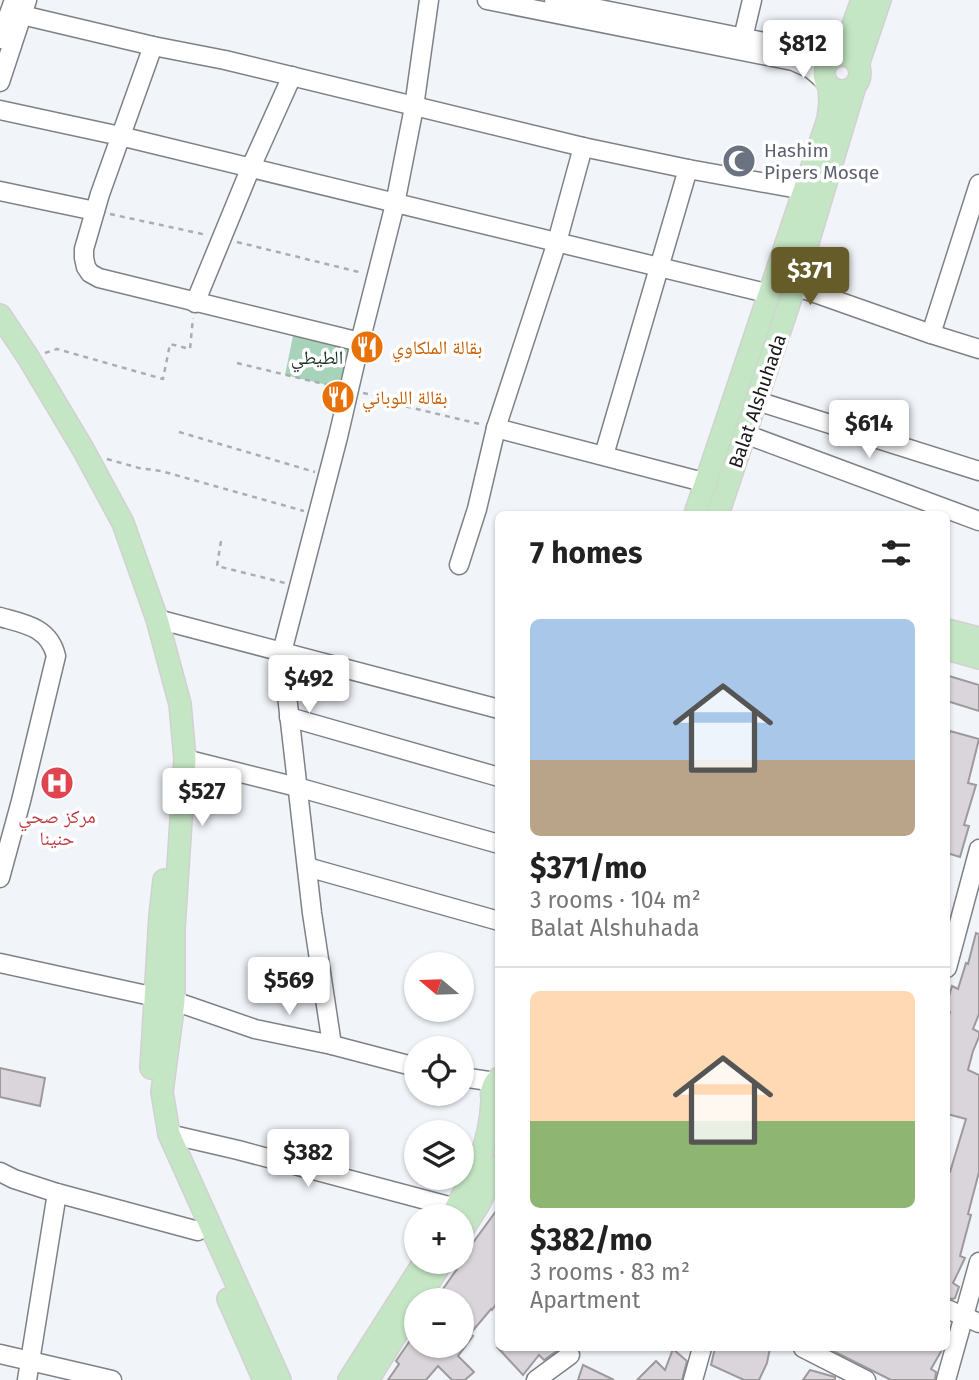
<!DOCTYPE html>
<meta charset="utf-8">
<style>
body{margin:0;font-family:"Fira Sans","Noto Naskh Arabic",sans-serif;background:#f6f6f6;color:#222;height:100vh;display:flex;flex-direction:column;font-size:26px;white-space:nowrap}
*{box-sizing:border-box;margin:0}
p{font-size:23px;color:#767676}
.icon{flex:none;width:38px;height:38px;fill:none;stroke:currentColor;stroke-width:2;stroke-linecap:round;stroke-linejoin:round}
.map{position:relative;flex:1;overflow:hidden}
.side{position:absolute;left:495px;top:511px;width:455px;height:840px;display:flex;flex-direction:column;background:#fff;border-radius:10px;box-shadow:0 2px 5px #0004}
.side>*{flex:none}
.needle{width:46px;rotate:289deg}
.fabs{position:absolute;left:404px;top:952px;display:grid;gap:14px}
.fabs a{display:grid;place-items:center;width:70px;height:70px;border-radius:50%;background:#fff;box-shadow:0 2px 5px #0004;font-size:35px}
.price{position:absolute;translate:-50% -60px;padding:0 16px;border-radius:7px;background:#fff;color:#222;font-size:23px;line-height:46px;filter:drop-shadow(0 2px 4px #0008)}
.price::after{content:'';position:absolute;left:50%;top:42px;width:21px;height:16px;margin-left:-10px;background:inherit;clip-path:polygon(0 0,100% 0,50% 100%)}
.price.selected{background:#665c29;color:#fff}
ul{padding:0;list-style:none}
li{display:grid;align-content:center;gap:14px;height:371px;padding:0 35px}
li+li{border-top:2px solid #e0e0e0}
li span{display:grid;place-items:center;height:217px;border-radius:10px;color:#555}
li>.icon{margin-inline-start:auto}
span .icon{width:126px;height:126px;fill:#fffc;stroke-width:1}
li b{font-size:30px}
h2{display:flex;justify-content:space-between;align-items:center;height:84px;padding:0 35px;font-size:30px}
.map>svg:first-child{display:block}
.park{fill:#a8d3bb}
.building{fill:#dad5da;stroke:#9d999d;stroke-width:2}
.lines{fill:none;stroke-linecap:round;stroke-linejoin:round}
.minor-casing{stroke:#7e8186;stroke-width:21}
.major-casing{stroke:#d1d1d1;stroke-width:24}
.path{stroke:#abadb2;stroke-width:2.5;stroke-dasharray:5 5;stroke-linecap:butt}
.minor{stroke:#fff;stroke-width:18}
.major{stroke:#c5e6c4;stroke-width:21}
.labels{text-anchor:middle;stroke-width:7;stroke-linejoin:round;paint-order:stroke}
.worship-label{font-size:19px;fill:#5b616d;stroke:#fff;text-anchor:start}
.food-label{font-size:19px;fill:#c56008;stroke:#fff;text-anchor:start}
.park-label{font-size:19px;fill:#133022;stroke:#fff}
.street-label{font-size:19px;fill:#18191b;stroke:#fff}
.health-label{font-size:19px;fill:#be3a42;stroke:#fff}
</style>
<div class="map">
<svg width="979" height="1380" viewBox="0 0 979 1380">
<rect width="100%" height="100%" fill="#f1f4f9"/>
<path class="park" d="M295,326l65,16 -11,48 -64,-15z"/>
<g class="building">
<path d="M949,676l30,9v26l-32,-10v-17z"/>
<path d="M950,731l29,8 -11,44 8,2 -12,40 5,1 -9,31 -13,-4v-110z"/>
<path d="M976,933l3,1v80l-6,15 6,3v5l-6,14 -5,19 11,5v97l-11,42 3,1 -11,41 5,2 -12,25 6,4 -4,11 -2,1 -6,-1v-126h3l16,-53 -19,-5v-90l3,-12 -3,-1v-8l5,-17 6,3 8,-26 2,1z"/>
<path d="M0,1068l45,10 -5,28 -40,-9z"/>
<path d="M499,1207v93l-7,10 -1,-1 -21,25 3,2 -15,20 16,16 -9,8h-13l-14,-14 -12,14h-38l11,-16 -3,-3 20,-29v14h46v-46h-19l-5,-4 24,-34 6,-10 -1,-1z"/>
<path d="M498,1348h63l-17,12 -5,-5 -16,20z"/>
<path d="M715,1348h55l-3,15 -8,17h-15l-33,-15z"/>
<path d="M827,1348h116l-12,21 5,3 -1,8h-44z"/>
<path d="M673,1349l14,12 -5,19h-45l19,-19 9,9z"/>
<path d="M583,1365l31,15h-36z"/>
<path d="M810,1370l25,7v3h-32z"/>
</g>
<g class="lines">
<defs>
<g id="minor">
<path d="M487,0l306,61 18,8 15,13"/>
<path d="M554,0l281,56"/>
<path d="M22,15l131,31 72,14 358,87 105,22 116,21"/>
<path d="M743,38l9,-38"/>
<path d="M0,39l14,-39"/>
<path d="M153,46l-53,148 -16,55v9l2,9 4,6 9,5 261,64"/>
<path d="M0,82l27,-82"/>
<path d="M0,110l120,26 650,158"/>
<path d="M0,191l95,20"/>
<path d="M795,286l136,48 48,15"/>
<path d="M195,303l56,-136 41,-91"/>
<path d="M931,334l48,-150"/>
<path d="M757,401l222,70"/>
<path d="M496,428l211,55"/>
<path d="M745,434l234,87"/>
<path d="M604,455l84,-286"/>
<path d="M459,565l18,-56 19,-81 61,-186 26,-95"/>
<path d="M0,617c25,7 49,10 56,39l-35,145 -21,77"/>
<path d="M157,619l342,90"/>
<path d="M289,717l210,60"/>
<path d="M185,759l112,28 202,57"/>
<path d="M307,867l192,54"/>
<path d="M0,963l174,38 81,28 77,16 84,22"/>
<path d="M947,968l32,-119"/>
<path d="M332,1045l-20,-132 -30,-261 56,-215 22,-95 35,-138 19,-97 15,-107"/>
<path d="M462,1077l33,5"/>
<path d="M169,1134l69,16 218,58"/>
<path d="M0,1172l14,7 43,14 141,38"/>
<path d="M947,1309l32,14"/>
<path d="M803,1348l63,32"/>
<path d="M0,1354l112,26"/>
<path d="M27,1380l30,-187"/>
<path d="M536,1380l34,-25"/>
<path d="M693,1380l9,-32"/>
<path d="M946,1380l33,-118"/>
</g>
<g id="major">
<circle cx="842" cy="73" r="18"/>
<path d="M837,56l13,-23 12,-33"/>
<path d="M858,65l22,-65"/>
<path d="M0,315l28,42 55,92 40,74 34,96 23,85 5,55 -11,169v73l-12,91 7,42 111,246"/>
<path d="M695,514l133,-395 2,-16 -1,-17"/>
<path d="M718,514l77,-228 60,-200"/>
<path d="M947,630l32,8"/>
<path d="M947,649l32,9"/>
<path d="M151,1068l9,-152 4,-36"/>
<path d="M499,1078c-10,10 -10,22 0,31"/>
<path d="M451,1216c22,-38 39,-70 41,-115"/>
<path d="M462,1231l17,-27 20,-39"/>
<path d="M228,1299l36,81"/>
<path d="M418,1300l24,-38"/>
<path d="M349,1380l75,-118"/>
<path d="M368,1380l48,-78"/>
</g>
</defs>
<use href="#minor" class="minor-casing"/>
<use href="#major" class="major-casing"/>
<g class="path">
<path d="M110,214l97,21"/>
<path d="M237,242l126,31"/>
<path d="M45,353l12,-4 106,30 7,-35 20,5 3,-31"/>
<path d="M237,363l99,24"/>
<path d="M363,393l42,8 -1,5 80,19"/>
<path d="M179,432l136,40"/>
<path d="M107,459l32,9 22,3 143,40"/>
<path d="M221,541l-4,25 68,17"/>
</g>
<use href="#minor" class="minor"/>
<use href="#major" class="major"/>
</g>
<defs>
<symbol id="mosque-disc" viewBox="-11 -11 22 22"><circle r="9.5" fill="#6b7280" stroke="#fff"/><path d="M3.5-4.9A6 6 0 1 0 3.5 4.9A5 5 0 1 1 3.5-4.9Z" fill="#fff"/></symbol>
<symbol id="restaurant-disc" viewBox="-11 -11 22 22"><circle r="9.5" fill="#e8710a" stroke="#fff"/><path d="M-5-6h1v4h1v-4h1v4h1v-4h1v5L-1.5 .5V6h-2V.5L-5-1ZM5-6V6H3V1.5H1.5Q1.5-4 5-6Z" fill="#fff"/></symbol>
<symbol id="hospital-disc" viewBox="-11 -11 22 22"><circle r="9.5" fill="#e0444e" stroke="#fff"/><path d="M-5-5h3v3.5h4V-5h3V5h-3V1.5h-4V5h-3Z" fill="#fff"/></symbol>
</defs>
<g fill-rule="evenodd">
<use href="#mosque-disc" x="720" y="142" width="38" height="38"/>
<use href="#restaurant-disc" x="348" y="328" width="38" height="38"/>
<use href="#restaurant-disc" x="319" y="378" width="38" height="38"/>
<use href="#hospital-disc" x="38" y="764" width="38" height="38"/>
</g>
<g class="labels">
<g class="worship-label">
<text x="764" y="157">Hashim<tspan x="764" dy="22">Pipers Mosqe</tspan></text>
</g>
<g class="food-label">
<text x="392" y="354">بقالة الملكاوي</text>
<text x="362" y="404">بقالة اللوباني</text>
</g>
<g class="park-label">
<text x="317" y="364">الطيطي</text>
</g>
<g class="street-label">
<text transform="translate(757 401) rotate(-71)" y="7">Balat Alshuhada</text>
</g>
<g class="health-label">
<text x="57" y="823">مركز صحي<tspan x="57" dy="22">حنينا</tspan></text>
</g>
</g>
</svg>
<div class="fabs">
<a><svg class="needle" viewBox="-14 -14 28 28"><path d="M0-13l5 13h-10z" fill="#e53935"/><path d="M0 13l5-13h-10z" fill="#767676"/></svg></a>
<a><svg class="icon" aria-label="locate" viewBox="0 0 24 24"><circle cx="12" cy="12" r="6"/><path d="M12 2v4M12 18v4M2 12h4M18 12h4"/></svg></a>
<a><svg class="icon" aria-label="layers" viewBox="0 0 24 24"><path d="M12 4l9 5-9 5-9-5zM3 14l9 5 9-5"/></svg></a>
<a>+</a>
<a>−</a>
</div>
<b class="price" style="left:803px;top:80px">$812</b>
<b class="price selected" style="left:810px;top:307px">$371</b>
<b class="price" style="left:869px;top:460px">$614</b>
<b class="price" style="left:309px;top:715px">$492</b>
<b class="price" style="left:202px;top:828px">$527</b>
<b class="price" style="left:289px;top:1017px">$569</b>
<b class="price" style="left:308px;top:1189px">$382</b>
<section class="side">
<h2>7 homes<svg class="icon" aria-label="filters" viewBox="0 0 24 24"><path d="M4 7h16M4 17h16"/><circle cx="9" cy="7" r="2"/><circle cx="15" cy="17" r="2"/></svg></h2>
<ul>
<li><span style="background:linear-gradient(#a9c7e8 65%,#b9a48a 0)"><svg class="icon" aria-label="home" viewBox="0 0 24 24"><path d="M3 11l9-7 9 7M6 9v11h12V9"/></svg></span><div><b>$371/mo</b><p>3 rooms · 104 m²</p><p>Balat Alshuhada</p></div></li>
<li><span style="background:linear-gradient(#ffd9b3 60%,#8fb573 0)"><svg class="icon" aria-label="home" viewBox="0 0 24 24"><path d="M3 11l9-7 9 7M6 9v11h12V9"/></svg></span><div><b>$382/mo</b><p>3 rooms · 83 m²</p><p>Apartment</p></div></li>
</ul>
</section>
</div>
